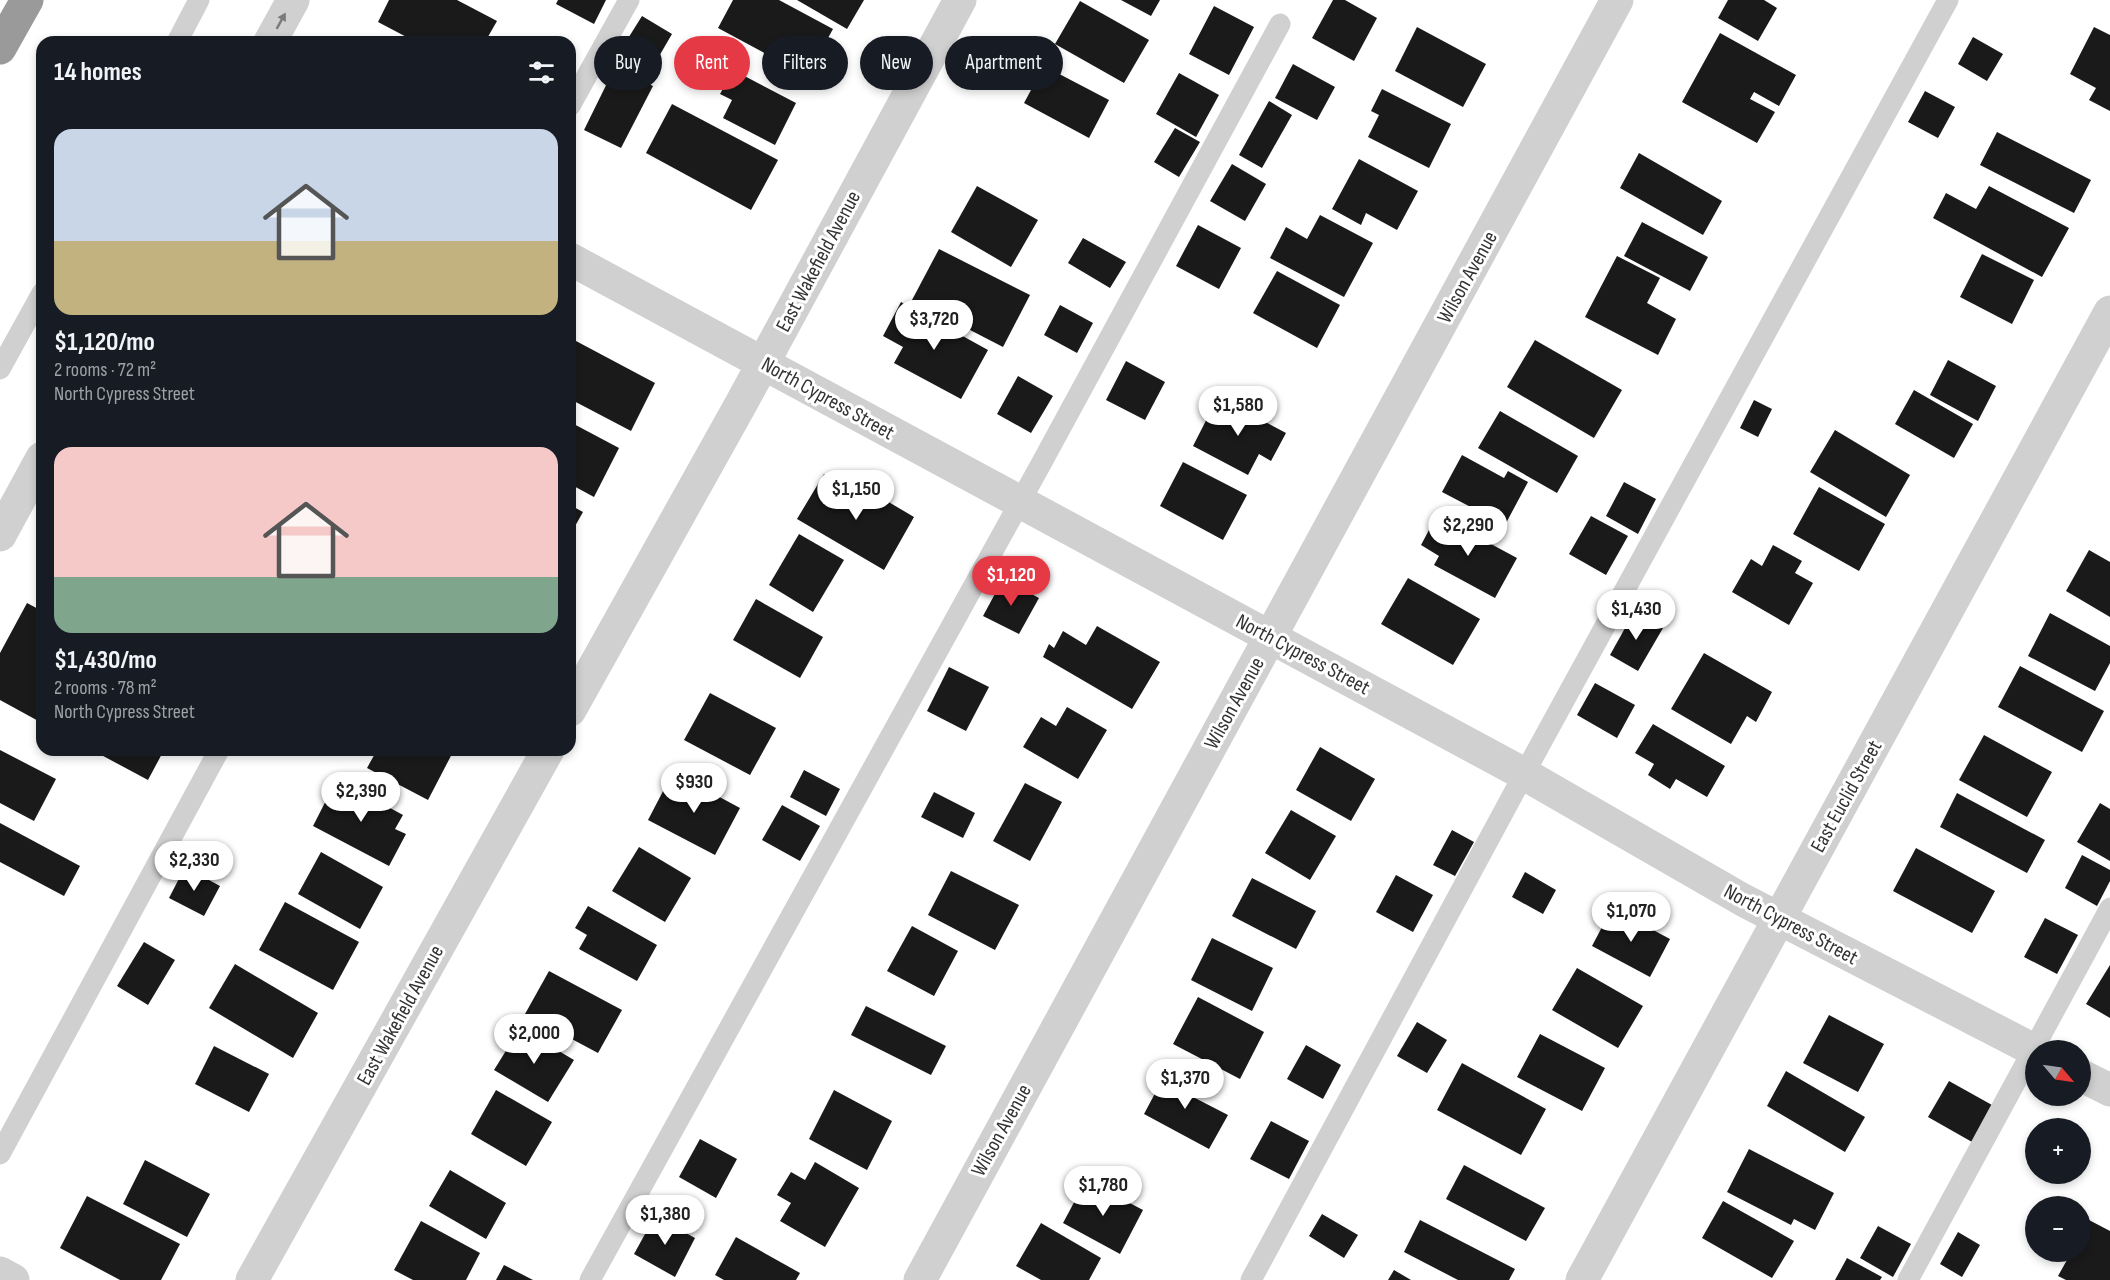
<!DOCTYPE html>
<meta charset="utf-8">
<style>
body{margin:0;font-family:"Sofia Sans Condensed",sans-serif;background:#242831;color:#f1f3f6;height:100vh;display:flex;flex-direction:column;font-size:22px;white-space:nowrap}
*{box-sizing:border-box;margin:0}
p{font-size:20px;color:#9ea1a6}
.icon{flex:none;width:33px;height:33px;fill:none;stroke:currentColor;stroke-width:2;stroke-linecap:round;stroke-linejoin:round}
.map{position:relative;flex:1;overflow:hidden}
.drawer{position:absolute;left:36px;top:36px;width:540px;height:720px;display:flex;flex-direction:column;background:#171b24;border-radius:18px;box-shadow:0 3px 9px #0003}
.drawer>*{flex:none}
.hud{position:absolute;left:594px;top:36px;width:570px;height:54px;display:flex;gap:12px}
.needle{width:39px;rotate:119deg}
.controls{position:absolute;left:2025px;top:1040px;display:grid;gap:12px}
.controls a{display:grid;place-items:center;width:66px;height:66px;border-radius:50%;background:#171b24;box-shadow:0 3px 9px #0003;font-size:30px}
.price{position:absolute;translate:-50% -51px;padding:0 14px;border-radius:21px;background:#fff;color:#222;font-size:20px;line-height:39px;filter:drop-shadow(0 2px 3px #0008)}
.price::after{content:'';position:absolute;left:50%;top:36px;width:18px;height:14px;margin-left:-9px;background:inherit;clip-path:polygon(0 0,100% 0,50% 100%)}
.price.current{background:#e63946;color:#fff}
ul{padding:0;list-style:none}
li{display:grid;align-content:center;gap:12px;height:318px;padding:0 18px}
li span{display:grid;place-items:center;height:186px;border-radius:18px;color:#555}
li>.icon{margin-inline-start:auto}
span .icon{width:108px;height:108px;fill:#fffc;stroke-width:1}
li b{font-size:26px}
h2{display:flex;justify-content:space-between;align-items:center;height:72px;padding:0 18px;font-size:26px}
.pill{padding:0 21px;border-radius:27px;background:#171b24;box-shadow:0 3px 9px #0003;font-size:21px;line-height:54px}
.pill.current{background:#e63946;color:#fff}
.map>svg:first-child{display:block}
.building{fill:#1a1a1a}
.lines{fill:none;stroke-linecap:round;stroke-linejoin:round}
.service{stroke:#d0d0d0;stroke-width:21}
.minor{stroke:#d0d0d0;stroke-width:33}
.tertiary{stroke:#d0d0d0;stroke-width:33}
.motorway{stroke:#9a9a9a;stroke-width:33}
.oneway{fill:#7a7a7a}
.labels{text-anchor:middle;stroke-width:6;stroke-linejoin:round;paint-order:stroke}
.street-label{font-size:21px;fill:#333;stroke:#fff}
</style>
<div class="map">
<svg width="2110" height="1280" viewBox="0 0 2110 1280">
<rect width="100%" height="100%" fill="#fff"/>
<g class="building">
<path d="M389,0h68l40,21 -12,21h-69l-38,-20z"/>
<path d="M558,0h48l-12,24 -38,-20z"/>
<path d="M733,0h46l54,29 -26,47 -89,-48z"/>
<path d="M797,0h67l-17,29z"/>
<path d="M1121,0h39l-9,16z"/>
<path d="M1333,0h12l32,18 -23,43 -42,-23z"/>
<path d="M1728,0h36l13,8 -19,33 -40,-23z"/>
<path d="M1080,1l69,39 -25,43 -69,-39z"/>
<path d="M1214,6l40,21 -25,48 -40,-21z"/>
<path d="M642,16l30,18 -14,24 -31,-18z"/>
<path d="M1417,27l69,37 -23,43 -68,-36z"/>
<path d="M2094,27l16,8v76l-21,-11 7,-12 -26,-14z"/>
<path d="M1720,33l76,42 -17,31 -25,-14 -4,7 25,13 -18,31 -75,-41z"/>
<path d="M1973,37l30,17 -16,27 -29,-17z"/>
<path d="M1293,64l42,23 -18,33 -42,-22z"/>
<path d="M1044,66l65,34 -20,38 -65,-35z"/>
<path d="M615,67l38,19 -32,62 -37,-18z"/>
<path d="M733,70l63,33 -21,42 -52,-27 9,-18 -12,-6z"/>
<path d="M1179,73l40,22 -23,42 -40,-23z"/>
<path d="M1382,89l69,35 -22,44 -61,-31 11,-22 -8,-4z"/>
<path d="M1925,91l30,16 -17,31 -30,-16z"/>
<path d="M1269,101l23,14 -30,53 -23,-13z"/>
<path d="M672,104l106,56 -27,50 -105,-57z"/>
<path d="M1175,128l25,14 -21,35 -25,-15z"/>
<path d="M1997,132l94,48 -17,33 -94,-48z"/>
<path d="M1639,153l83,48 -19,34 -83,-47z"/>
<path d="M1359,159l59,32 -21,39 -31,-17 -5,12 -29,-16z"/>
<path d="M1232,164l34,20 -21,37 -35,-20z"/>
<path d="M977,186l61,34 -27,47 -60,-35z"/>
<path d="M1989,186l80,42 -27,49 -109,-59 13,-25 30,16z"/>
<path d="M1320,215l53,28 -29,54 -74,-39 16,-31 21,12z"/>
<path d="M1642,222l66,35 -18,34 -66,-35z"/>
<path d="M1198,225l43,23 -22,41 -43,-23z"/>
<path d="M1083,238l43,24 -16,26 -42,-25z"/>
<path d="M939,249l91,46 -27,52 -91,-47z"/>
<path d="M1982,254l52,26 -22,44 -52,-27z"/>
<path d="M1617,256l43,22 -13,25 29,16 -18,36 -73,-38z"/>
<path d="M1277,271l63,34 -23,43 -64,-35z"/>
<path d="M901,302l87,48 -27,49 -67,-36 9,-16 -20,-11z"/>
<path d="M1060,305l33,18 -16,30 -33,-18z"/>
<path d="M1535,340l87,50 -28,48 -87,-51z"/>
<path d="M576,341l79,42 -24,48 -61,-32v-47z"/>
<path d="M1948,360l48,26 -18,35 -48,-26z"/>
<path d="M1126,361l39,21 -20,38 -39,-20z"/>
<path d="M1018,376l35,20 -22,37 -34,-19z"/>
<path d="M1914,390l59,34 -19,34 -59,-34z"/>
<path d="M1218,397l68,36 -15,28 -12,-7 -11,21 -55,-29z"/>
<path d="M1754,400l18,9 -14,28 -18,-9z"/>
<path d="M1500,411l78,45 -21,37 -79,-45z"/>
<path d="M570,422l49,26 -25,49 -24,-13z"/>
<path d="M1835,430l75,45 -24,42 -76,-45z"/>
<path d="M1462,455l42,23 4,-7 20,11 -23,43 -63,-33z"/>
<path d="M1183,462l64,33 -24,45 -63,-34z"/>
<path d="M824,474l42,25 4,-8 44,26 -30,53 -87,-51z"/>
<path d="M1624,482l32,17 -18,35 -32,-18z"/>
<path d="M1819,487l66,37 -26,47 -66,-37z"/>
<path d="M570,505l13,7 -13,23z"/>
<path d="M1437,515l80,43 -22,40 -61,-33 5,-9 -18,-11z"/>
<path d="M1591,516l37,20 -22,39 -37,-21z"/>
<path d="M799,534l45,26 -31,52 -44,-27z"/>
<path d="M1773,545l29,16 -7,12 18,10 -24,42 -57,-33 19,-33 11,7z"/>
<path d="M2089,550l21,12v55l-44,-26z"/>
<path d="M1408,578l72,41 -27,46 -72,-41z"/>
<path d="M1003,579l36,19 -20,36 -36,-18z"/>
<path d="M756,599l67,38 -23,41 -67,-38z"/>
<path d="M27,603l15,8v112l-42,-23v-47z"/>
<path d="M1634,612l29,16 -25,43 -28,-16z"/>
<path d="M2050,613l60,33v17l-15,28 -67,-35z"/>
<path d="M1097,626l63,36 -28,47 -89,-52 6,-13 5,4 9,-17 23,14z"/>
<path d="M1704,653l68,39 -16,30 -9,-6 -16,28 -60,-35z"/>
<path d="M2020,666l84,45 -22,41 -84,-45z"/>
<path d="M949,667l40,20 -23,44 -39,-20z"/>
<path d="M1595,683l40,22 -18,33 -40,-23z"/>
<path d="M710,693l66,35 -26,47 -66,-35z"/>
<path d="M1067,707l40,23 -29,49 -55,-32 18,-30 15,9z"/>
<path d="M1653,724l72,42 -18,31 -31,-18 -6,10 -22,-14 6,-11 -19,-11z"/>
<path d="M1984,735l68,37 -25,45 -68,-37z"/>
<path d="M1320,747l55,32 -24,42 -55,-31z"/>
<path d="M0,750l56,29 -22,42 -34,-18z"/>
<path d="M92,750h72l-16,30z"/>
<path d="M377,750h77l-26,50 -61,-32z"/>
<path d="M804,770l36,19 -14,27 -36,-19z"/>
<path d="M673,772l67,36 -25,47 -67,-35z"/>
<path d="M337,779l66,36 -8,14 11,5 -17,32 -76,-40z"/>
<path d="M1025,783l37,19 -32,59 -37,-20z"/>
<path d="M934,792l41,21 -12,25 -42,-21z"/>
<path d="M1957,793l88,47 -18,33 -87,-46z"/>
<path d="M2100,803l10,6v52l-33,-19z"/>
<path d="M782,805l38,21 -20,35 -38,-21z"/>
<path d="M1291,810l45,26 -26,44 -45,-27z"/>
<path d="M0,823l80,43 -16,30 -64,-34z"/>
<path d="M1452,830l22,12 -19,34 -22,-11z"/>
<path d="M639,847l52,31 -26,44 -53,-31z"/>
<path d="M1916,848l79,43 -23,42 -79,-42z"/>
<path d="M321,852l62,35 -23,42 -62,-35z"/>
<path d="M2082,855l28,15v11l-13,25 -32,-18z"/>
<path d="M185,867l35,19 -16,30 -35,-18z"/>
<path d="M951,871l68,34 -24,45 -67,-35z"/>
<path d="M1525,872l31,18 -13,24 -31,-17z"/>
<path d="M1396,875l37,20 -20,37 -37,-20z"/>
<path d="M1252,878l64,33 -20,38 -64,-33z"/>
<path d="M285,902l74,40 -26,48 -74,-40z"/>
<path d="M588,906l69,39 -20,36 -58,-32 8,-14 -12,-7z"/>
<path d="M1612,908l58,31 -20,38 -58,-31z"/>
<path d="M2045,918l33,17 -21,39 -33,-17z"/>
<path d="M912,926l46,25 -24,45 -47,-25z"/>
<path d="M1212,938l61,30 -21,43 -61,-31z"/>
<path d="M144,942l31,18 -27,45 -31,-19z"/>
<path d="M235,964l83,49 -25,45 -84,-50z"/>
<path d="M2110,965v53l-24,-14z"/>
<path d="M1577,968l66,38 -25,42 -66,-38z"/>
<path d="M549,971l73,39 -24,43 -73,-39z"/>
<path d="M1198,997l66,35 -24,47 -67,-35z"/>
<path d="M866,1006l80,40 -15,29 -80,-40z"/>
<path d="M1829,1015l55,29 -26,48 -55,-29z"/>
<path d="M1417,1022l30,18 -20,33 -30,-17z"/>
<path d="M520,1028l54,32 -26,42 -54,-32z"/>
<path d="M1540,1034l65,34 -23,43 -65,-34z"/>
<path d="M1306,1045l35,20 -18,34 -36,-20z"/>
<path d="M214,1046l55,28 -20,38 -54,-28z"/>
<path d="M1462,1063l84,46 -25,46 -84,-45z"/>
<path d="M1168,1069l33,18 -6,11 33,17 -19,34 -65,-35z"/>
<path d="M1786,1071l79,46 -20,35 -78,-46z"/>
<path d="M1949,1081l43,24 -20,37 -44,-25z"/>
<path d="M496,1090l56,32 -26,44 -55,-32z"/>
<path d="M834,1090l58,31 -25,49 -58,-31z"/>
<path d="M1271,1121l38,20 -20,38 -39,-20z"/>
<path d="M700,1139l37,20 -21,39 -37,-21z"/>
<path d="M1749,1149l85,44 -19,37 -21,-11 -3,6 -64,-33z"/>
<path d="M145,1160l65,34 -23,43 -64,-33z"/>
<path d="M815,1162l44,26 -34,59 -45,-26 11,-18 -14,-8 14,-23 14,8z"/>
<path d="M1464,1165l81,43 -19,33 -80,-42z"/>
<path d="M450,1170l56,33 -20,36 -57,-33z"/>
<path d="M1086,1180l57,30 -23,44 -57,-31z"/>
<path d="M87,1196l93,48 -19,36h-41l-60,-32z"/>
<path d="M1723,1201l71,40 -22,37 -70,-40z"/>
<path d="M1322,1214l36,21 -14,23 -35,-22z"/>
<path d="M655,1216l40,22 -20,39 -41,-23z"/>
<path d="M1420,1220l95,49 -6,11h-51l-54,-28z"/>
<path d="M2089,1220l21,11v49h-44l-8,-4 14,-25h8v-16z"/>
<path d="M421,1221l59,32 -14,27h-53l-19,-10z"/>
<path d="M1041,1223l60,35 -12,22h-48l-25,-14z"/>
<path d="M1878,1226l33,18 -18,33 -33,-19z"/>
<path d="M1958,1232l22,13 -18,32 -22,-13z"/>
<path d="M736,1237l64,36 -4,7h-72l-9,-5z"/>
<path d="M1847,1258l35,19 -2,3h-45z"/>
<path d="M504,1265l29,15h-37z"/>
<path d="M1394,1270l17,10h-23z"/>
</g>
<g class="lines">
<g class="service">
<path d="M177,42l22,-42"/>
<path d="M570,106l59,-106"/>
<path d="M0,369l42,-76"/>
<path d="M0,1154l219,-404"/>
<path d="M590,1280l451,-816 239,-440"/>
<path d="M1251,1280l273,-506 424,-774"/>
<path d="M1908,1280l202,-372"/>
</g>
<g class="minor">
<path d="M570,259l954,515 219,126 293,151"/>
<path d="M570,710l172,-308 218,-402"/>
<path d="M2080,1075l30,15"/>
<path d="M252,1280l296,-530"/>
<path d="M920,1280l697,-1280"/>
<path d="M1582,1280l528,-968"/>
</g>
<g class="tertiary">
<path d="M270,42l23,-42"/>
<path d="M0,535l42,-77"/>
<path d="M0,1273l13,7"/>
</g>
<path class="motorway" d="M0,48l27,-48"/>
</g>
<defs><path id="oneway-solid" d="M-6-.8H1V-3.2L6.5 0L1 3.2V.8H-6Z" transform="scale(1.5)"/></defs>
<use class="oneway" href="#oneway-solid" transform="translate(281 21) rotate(-61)"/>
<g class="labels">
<g class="street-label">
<text transform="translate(818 261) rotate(-62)" y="7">East Wakefield Avenue</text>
<text transform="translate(1467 277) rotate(-61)" y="7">Wilson Avenue</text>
<text transform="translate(828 398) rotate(29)" y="7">North Cypress Street</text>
<text transform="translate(1303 654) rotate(28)" y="7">North Cypress Street</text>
<text transform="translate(1234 703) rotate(-61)" y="7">Wilson Avenue</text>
<text transform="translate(1846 796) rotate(-61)" y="7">East Euclid Street</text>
<text transform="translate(1791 924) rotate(28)" y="7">North Cypress Street</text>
<text transform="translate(400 1015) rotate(-61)" y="7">East Wakefield Avenue</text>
<text transform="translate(1001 1130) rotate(-61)" y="7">Wilson Avenue</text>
</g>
</g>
</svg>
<div class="controls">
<a><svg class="needle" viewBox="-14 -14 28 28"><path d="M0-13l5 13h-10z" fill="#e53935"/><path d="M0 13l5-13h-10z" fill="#9ea1a6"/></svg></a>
<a>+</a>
<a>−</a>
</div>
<b class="price" style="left:934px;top:351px">$3,720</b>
<b class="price" style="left:1238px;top:437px">$1,580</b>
<b class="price" style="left:856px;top:521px">$1,150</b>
<b class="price" style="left:1468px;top:557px">$2,290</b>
<b class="price current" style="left:1011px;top:607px">$1,120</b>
<b class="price" style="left:1636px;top:641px">$1,430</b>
<b class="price" style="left:694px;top:814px">$930</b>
<b class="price" style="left:361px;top:823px">$2,390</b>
<b class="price" style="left:194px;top:892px">$2,330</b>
<b class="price" style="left:1631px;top:943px">$1,070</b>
<b class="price" style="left:534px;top:1065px">$2,000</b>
<b class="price" style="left:1185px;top:1110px">$1,370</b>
<b class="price" style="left:1103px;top:1217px">$1,780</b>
<b class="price" style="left:665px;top:1246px">$1,380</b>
<div class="hud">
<a class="pill">Buy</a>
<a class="pill current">Rent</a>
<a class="pill">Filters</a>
<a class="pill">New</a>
<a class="pill">Apartment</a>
</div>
<section class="drawer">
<h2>14 homes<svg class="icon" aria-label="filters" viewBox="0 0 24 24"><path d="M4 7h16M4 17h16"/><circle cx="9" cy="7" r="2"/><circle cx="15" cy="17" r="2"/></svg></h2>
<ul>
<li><span style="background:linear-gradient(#c9d6e8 60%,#c2b280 0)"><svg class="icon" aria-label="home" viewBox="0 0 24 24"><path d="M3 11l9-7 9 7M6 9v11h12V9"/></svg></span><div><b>$1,120/mo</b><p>2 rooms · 72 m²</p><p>North Cypress Street</p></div></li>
<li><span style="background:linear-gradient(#f6c9c9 70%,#7fa58c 0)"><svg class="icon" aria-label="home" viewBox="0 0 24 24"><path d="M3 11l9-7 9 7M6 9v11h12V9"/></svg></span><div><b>$1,430/mo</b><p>2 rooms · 78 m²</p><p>North Cypress Street</p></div></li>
</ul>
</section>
</div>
